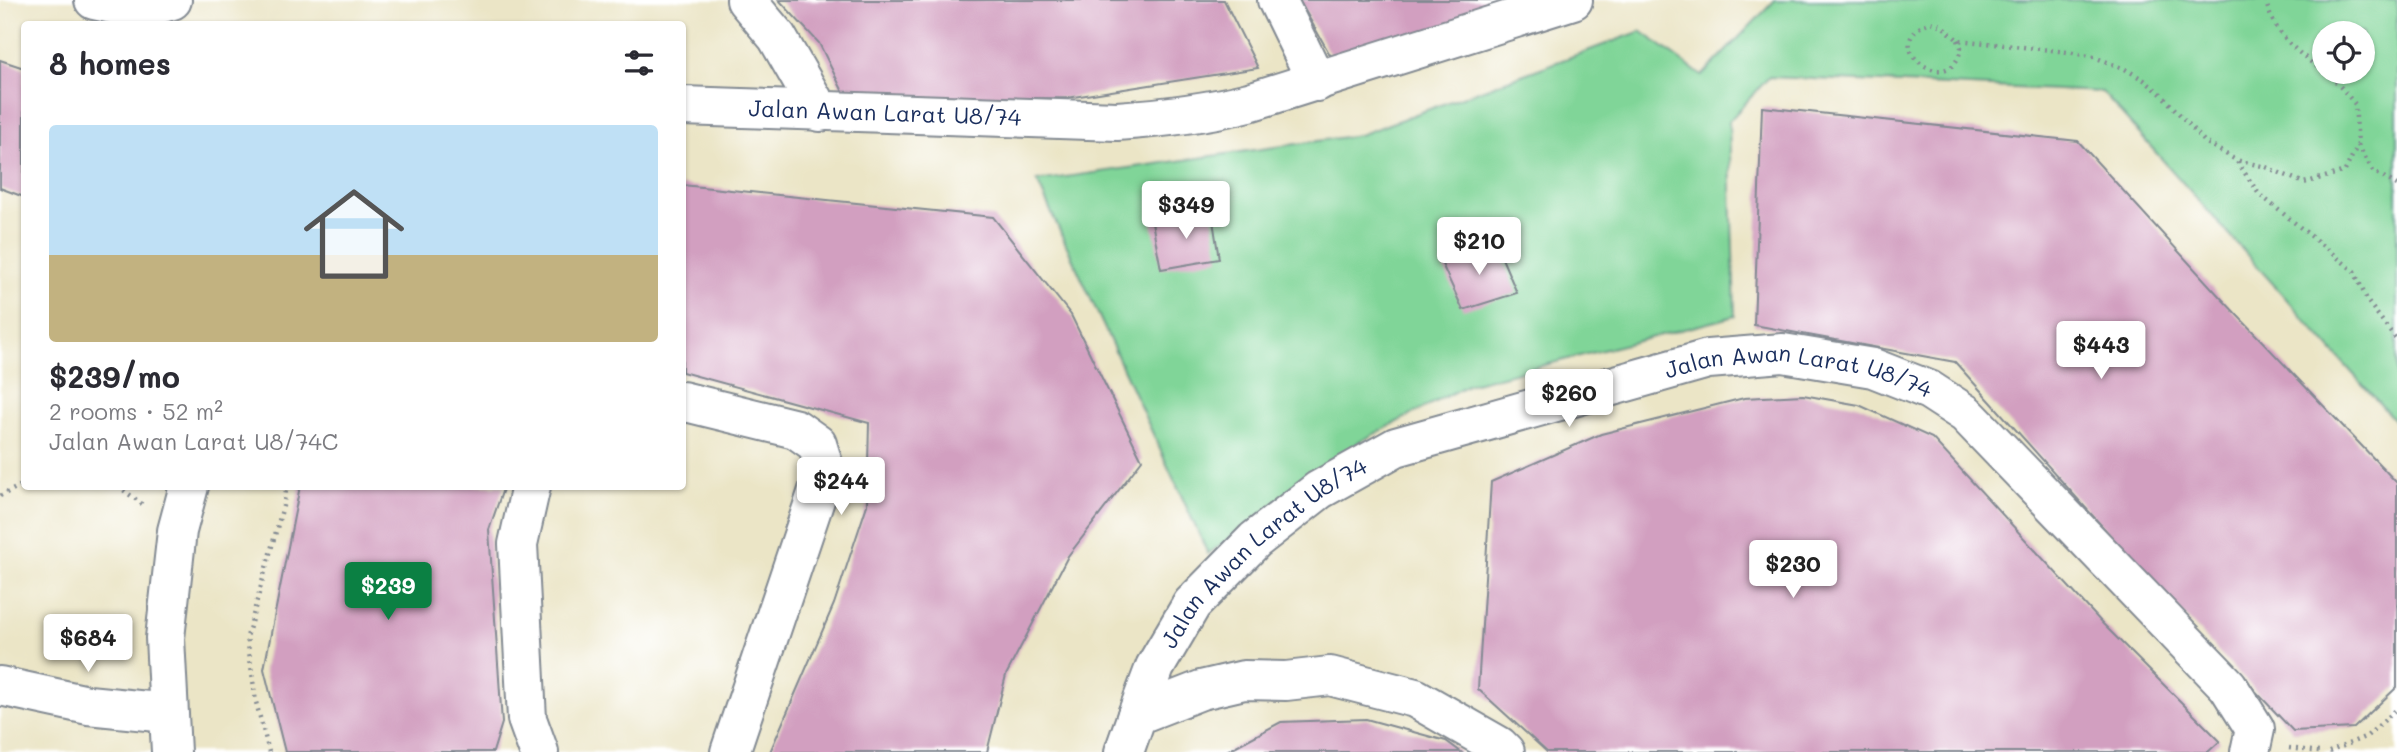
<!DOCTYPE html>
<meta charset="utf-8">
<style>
body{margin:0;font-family:Mali,sans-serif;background:#f7f7f7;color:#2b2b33;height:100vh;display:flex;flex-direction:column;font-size:26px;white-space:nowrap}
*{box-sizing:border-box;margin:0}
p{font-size:23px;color:#7c7c81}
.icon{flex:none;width:38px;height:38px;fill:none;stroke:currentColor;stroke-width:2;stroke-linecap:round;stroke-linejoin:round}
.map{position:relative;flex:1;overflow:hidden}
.panel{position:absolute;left:21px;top:21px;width:665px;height:469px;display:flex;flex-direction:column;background:#fff;border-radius:7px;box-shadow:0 2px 5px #0004}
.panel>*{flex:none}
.controls{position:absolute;left:2312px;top:21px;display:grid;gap:14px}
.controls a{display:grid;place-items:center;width:63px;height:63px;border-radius:50%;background:#fff;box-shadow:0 2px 5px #0004;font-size:35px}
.price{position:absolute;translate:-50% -60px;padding:0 16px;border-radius:7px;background:#fff;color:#222;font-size:23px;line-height:46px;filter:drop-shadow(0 2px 4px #0008)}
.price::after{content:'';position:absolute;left:50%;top:42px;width:21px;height:16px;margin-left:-10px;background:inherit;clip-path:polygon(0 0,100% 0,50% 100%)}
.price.on{background:#0b8043;color:#fff}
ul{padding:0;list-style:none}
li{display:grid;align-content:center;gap:14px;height:371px;padding:0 28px}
li span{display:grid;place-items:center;height:217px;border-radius:7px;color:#555}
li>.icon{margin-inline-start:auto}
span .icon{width:126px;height:126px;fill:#fffc;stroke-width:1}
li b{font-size:30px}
h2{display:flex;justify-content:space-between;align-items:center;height:84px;padding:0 28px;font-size:30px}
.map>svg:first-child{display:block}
.green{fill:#80d598;stroke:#4e827b;stroke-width:2;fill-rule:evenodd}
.building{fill:#d29fc0}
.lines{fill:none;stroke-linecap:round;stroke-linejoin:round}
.minor-casing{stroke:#838a92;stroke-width:42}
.path{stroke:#838a92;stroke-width:4.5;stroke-dasharray:2 5;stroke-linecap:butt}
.minor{stroke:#fff;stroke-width:38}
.labels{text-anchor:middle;stroke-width:5;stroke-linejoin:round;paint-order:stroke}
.street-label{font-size:23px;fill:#1b2f5e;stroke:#fff}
</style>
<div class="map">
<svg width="2397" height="752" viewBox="0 0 2397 752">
<rect width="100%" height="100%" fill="#fff"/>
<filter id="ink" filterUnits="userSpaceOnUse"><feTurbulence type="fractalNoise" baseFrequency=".0143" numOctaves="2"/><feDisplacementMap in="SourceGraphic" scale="14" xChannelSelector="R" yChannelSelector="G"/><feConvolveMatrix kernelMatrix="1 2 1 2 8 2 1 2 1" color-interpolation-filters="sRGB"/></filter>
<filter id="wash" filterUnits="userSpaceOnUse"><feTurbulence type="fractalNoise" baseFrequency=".00686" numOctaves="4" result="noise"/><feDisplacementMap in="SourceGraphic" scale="28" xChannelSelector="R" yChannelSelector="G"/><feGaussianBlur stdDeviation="1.57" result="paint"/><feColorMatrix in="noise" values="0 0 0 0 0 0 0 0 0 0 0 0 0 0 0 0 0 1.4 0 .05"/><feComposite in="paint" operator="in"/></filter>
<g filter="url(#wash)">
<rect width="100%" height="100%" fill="#ebe5c6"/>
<path class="green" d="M1775,0h622v423l-295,-331 -333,-15 -40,44 6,195 -268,69 -108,57 -151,112 -171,-373 322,-46 282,-104 61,45zM2324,33h38v39h-38z"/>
<g id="blocks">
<g class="building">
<path d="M779,0h445l34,68 -191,30 -220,2 -28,-57z"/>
<path d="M1299,0h230l-196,60z"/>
<path d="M0,60l24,8v129l-24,-9z"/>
<path d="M1762,107l316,34 142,156 177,186v204l-43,41 -61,3 -157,-167 -181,-202 -201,-37z"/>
<path d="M682,185l311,32 78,98 71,145 -74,96 -62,119 -19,77h-217l64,-148 33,-99 2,-82 -187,-51z"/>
<path d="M1212,214l7,45 -58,10 -9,-47z"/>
<path d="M1495,242l22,51 -54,17 -22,-48z"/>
<path d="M1803,395l56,10 73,33 171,186 117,117 -12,11h-661l-69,-63 13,-207 110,-48 143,-36z"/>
<path d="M300,486h204l-15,44 13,193 -9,29h-208l-21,-83z"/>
<path d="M1366,719l80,22 15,11h-236l56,-30z"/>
</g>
</g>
</g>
<g filter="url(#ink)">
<use href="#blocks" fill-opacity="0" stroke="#838a92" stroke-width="2"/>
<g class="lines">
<defs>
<g id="minor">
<path d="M94,0l45,10 33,-10"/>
<path d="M746,0l31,37 43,75"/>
<path d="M1277,0l40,82"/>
<path id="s1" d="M682,106l435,15c45,-3 88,-8 132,-19l324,-102"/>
<path d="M682,401l114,28 21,15 8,26 -95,282"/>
<path d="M531,486l-13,58 9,175 12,33"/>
<path d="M0,686l88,19 80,8"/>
<path d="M171,752l-6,-114 12,-107 12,-45"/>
<path d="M1124,752l13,-37"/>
<path id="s2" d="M1505,752l-6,-6 -84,-48 -85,-22 -44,5 -42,-1 -43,10 -64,25 18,-48 37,-63 63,-64 64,-50 77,-43 312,-88 75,-6 90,15 56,22 37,24 262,272 27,43 -5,23"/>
</g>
</defs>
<use href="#minor" class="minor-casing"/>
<g class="path">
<path d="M2266,0c5,31 33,55 58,71"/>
<path d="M1958,40l3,7c-8,55 -88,-2 -31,-25l11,3 17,15 110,12 26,5 31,12 19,11 17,14 44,48 31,18"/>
<path d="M2325,72l7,5 23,27 3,40 -13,27 -41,12 -38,-16 -30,-7 23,34 95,77 14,31 29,38"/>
<path d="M2358,145l15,26 24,14"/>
<path d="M118,486l28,21"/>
<path d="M0,496l24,-12"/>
<path d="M2289,748l30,4"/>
<path d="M269,752l-13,-50 -9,-65 36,-131 4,-20"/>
<path d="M2329,752l38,-16 30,-27"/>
</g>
<use href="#minor" class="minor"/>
</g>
</g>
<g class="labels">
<g class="street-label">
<text dy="8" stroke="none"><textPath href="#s1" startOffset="203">Jalan Awan Larat U8/74</textPath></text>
<text dy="8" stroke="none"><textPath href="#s2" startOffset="1192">Jalan Awan Larat U8/74</textPath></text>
<text dy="8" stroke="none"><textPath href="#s2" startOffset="604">Jalan Awan Larat U8/74</textPath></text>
</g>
</g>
</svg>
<div class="controls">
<a><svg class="icon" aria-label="locate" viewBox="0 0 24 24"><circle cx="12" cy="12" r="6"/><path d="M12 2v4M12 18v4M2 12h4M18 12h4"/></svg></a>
</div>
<b class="price" style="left:1186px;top:241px">$349</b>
<b class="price" style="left:1479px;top:277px">$210</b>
<b class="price" style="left:2101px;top:381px">$443</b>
<b class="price" style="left:1569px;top:429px">$260</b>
<b class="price" style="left:841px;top:517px">$244</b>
<b class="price" style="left:1793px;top:600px">$230</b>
<b class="price on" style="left:388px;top:622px">$239</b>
<b class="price" style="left:88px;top:674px">$684</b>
<section class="panel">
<h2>8 homes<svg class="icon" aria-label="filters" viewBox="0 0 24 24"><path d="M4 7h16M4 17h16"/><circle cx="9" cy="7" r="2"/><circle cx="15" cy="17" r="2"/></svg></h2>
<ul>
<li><span style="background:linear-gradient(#bfe0f5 60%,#c2b280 0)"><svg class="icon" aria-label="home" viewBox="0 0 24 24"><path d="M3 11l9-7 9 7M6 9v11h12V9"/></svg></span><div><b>$239/mo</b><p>2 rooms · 52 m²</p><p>Jalan Awan Larat U8/74C</p></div></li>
</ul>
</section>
</div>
